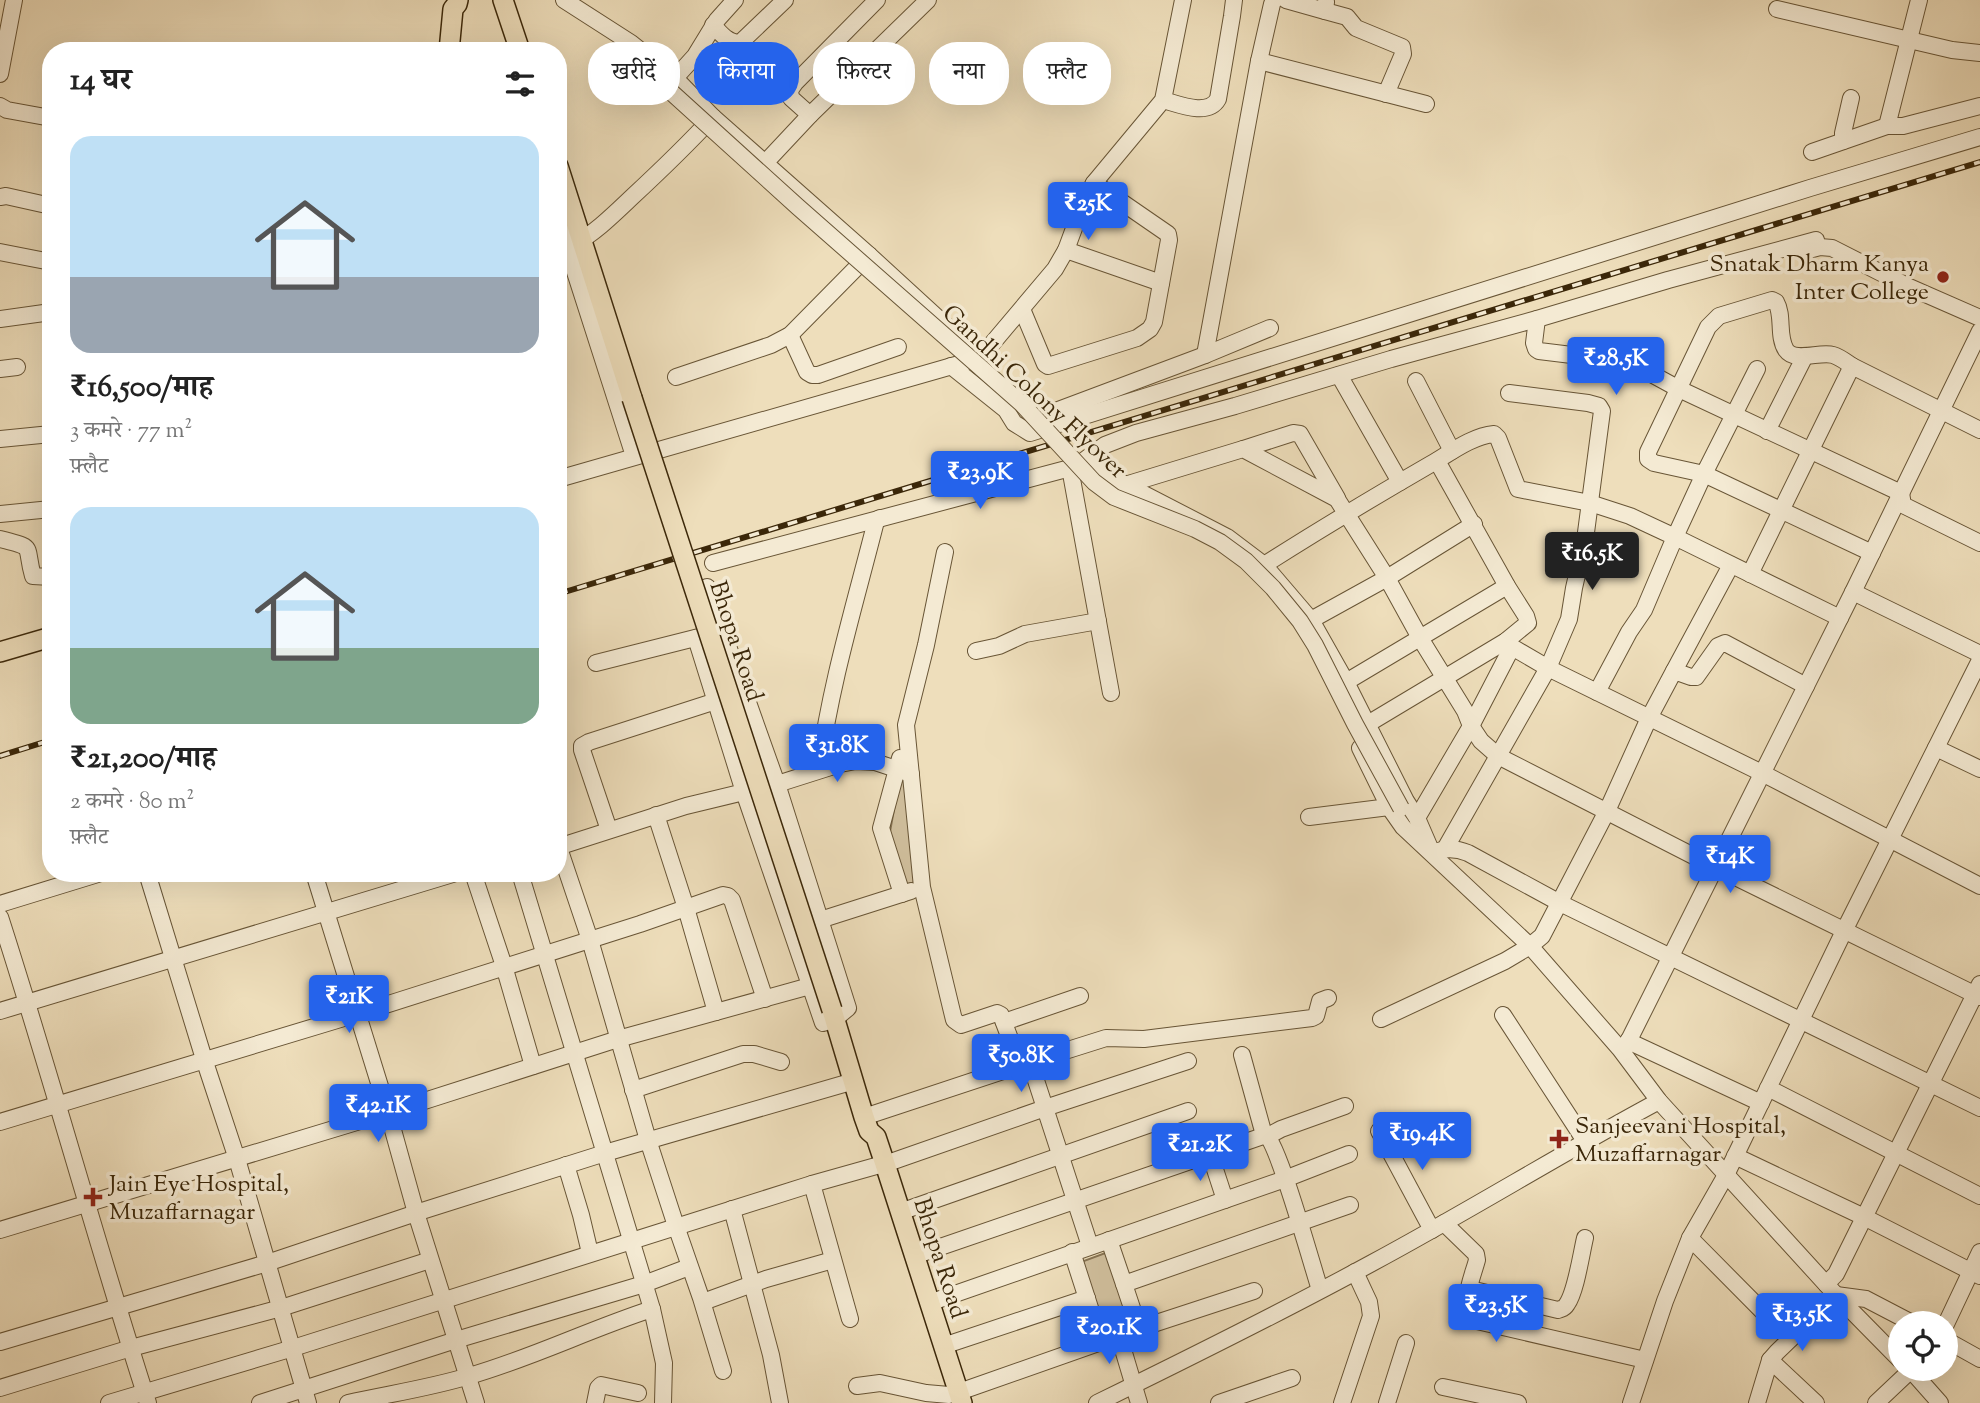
<!DOCTYPE html>
<html lang="hi">
<meta charset="utf-8">
<style>
body{margin:0;font-family:"Sorts Mill Goudy","Noto Serif Devanagari",serif;background:#f2f2f2;color:#222;height:100vh;display:flex;flex-direction:column;font-size:26px;white-space:nowrap}
*{box-sizing:border-box;margin:0}
p{font-size:23px;color:#767676}
.icon{flex:none;width:38px;height:38px;fill:none;stroke:currentColor;stroke-width:2;stroke-linecap:round;stroke-linejoin:round}
.map{position:relative;flex:1;overflow:hidden}
.panel{position:absolute;left:42px;top:42px;width:525px;height:840px;display:flex;flex-direction:column;background:#fff;border-radius:28px;box-shadow:0 7px 28px #0002}
.panel>*{flex:none}
.top-card{position:absolute;left:588px;top:42px;width:665px;height:63px;display:flex;gap:14px}
.tools{position:absolute;left:1888px;top:1311px;display:grid;gap:14px}
.tools a{display:grid;place-items:center;width:70px;height:70px;border-radius:50%;background:#fff;box-shadow:0 7px 28px #0002;font-size:35px}
.price{position:absolute;translate:-50% -60px;padding:0 16px;border-radius:7px;background:#2563eb;color:#fff;font-size:23px;line-height:46px;filter:drop-shadow(0 2px 4px #0008)}
.price::after{content:'';position:absolute;left:50%;top:42px;width:21px;height:16px;margin-left:-10px;background:inherit;clip-path:polygon(0 0,100% 0,50% 100%)}
.price.current{background:#222;color:#fff}
ul{padding:0;list-style:none}
li{display:grid;align-content:center;gap:14px;height:371px;padding:0 28px}
li span{display:grid;place-items:center;height:217px;border-radius:21px;color:#555}
li>.icon{margin-inline-start:auto}
span .icon{width:126px;height:126px;fill:#fffc;stroke-width:1}
li b{font-size:30px}
h2{display:flex;justify-content:space-between;align-items:center;height:84px;padding:0 28px;font-size:30px}
.chip{padding:0 24px;border-radius:28px;background:#fff;box-shadow:0 7px 28px #0002;font-size:24px;line-height:63px}
.chip.current{background:#2563eb;color:#fff}
.map>svg:first-child{display:block}
.green{fill:#d0bf9d;stroke:#867353;stroke-width:2}
.lines{fill:none;stroke-linecap:round;stroke-linejoin:round}
.minor-casing{stroke:#685536;stroke-width:18}
.major-casing{stroke:#3b2709;stroke-width:22}
.minor{stroke:#f4ead3;stroke-width:16}
.major{stroke:#eedebb;stroke-width:19}
.rail-casing{stroke:#3b2709;stroke-width:6}
.rail{stroke:#f4ead3;stroke-width:3.5;stroke-dasharray:10;stroke-linecap:butt}
.minor-bridge-casing{stroke:#685536;stroke-width:18;stroke-linecap:butt}
.major-bridge-casing{stroke:#3b2709;stroke-width:22;stroke-linecap:butt}
.minor-bridge{stroke:#f4ead3;stroke-width:16}
.major-bridge{stroke:#eedebb;stroke-width:19}
.poi-dot{fill:#8f2418;stroke:#f4ead3;stroke-width:2.5}
.labels{text-anchor:middle;stroke-width:7;stroke-linejoin:round;paint-order:stroke}
.poi-label{font-size:24px;fill:#3b2709;stroke:#f4ead3;text-anchor:start}
.street-label{font-size:24px;fill:#3b2709;stroke:#f4ead3}
</style>
<div class="map">
<svg width="1980" height="1403" viewBox="0 0 1980 1403">
<rect width="100%" height="100%" fill="#eedebb"/>
<filter id="stains"><feTurbulence type="fractalNoise" baseFrequency=".00286" numOctaves="4"/><feColorMatrix values="0 0 0 0 .2 0 0 0 0 .09 0 0 0 0 .02 0 0 0 .5 -.17"/></filter>
<radialGradient id="worn" r=".72"><stop offset=".6" stop-color="#630" stop-opacity="0"/><stop offset="1" stop-color="#630" stop-opacity=".3"/></radialGradient>
<g class="green">
<path d="M908,781l11,100 -14,4 -16,-48 10,-55z"/>
<path d="M1108,1252l23,70 -28,11 -22,-71z"/>
</g>
<g class="lines">
<defs>
<g id="minor">
<path d="M564,0l67,43 44,35 38,39 156,138 109,100"/>
<path d="M1286,0l39,11 1,-9"/>
<path d="M1777,9l175,41 28,3"/>
<path d="M1325,11l22,6 9,11 46,19 1,7 -17,40"/>
<path d="M713,25c7,8 15,18 27,18l45,-43"/>
<path d="M1259,61l167,43"/>
<path d="M0,74l14,-74"/>
<path d="M675,78l20,-22 22,-36 18,-20"/>
<path d="M1163,100c15,4 45,17 55,-1l14,-83 2,-16"/>
<path d="M0,106l7,4 44,8"/>
<path d="M810,115l-19,-17 -1,-8 5,-7 82,-83"/>
<path d="M1887,126l32,-126"/>
<path d="M1843,141v-8l8,-35"/>
<path d="M1812,152l75,-26h16l77,-20"/>
<path d="M765,163l45,-48 118,-115"/>
<path d="M0,197l6,-1 45,10"/>
<path d="M558,219l76,237"/>
<path d="M573,245c22,-12 41,-31 59,-48 28,-26 55,-52 81,-80"/>
<path d="M1066,250l95,33"/>
<path d="M1805,251l15,-4 12,1 75,38 73,32"/>
<path d="M0,252l51,10"/>
<path d="M1022,309l23,55 3,2 89,-28 13,-9 4,-7 15,-82 -1,-6 -74,-51"/>
<path d="M0,319l51,-7"/>
<path d="M1537,319l-3,24 2,6 3,2 82,10 14,4 44,24 222,104 2,12 77,38"/>
<path d="M790,335l17,37 5,3h6l80,-28"/>
<path d="M1205,355l54,-294 13,-57 2,-4"/>
<path d="M951,366l55,44 8,13 16,10 780,-245 170,-51"/>
<path d="M0,369l17,-2"/>
<path d="M1757,369l-53,105 -50,-11 -6,-4v-7l60,-125 11,-11 53,-16 4,2c8,14 1,34 10,48 9,13 34,1 47,5 7,2 13,7 19,11"/>
<path d="M1339,375l61,107"/>
<path d="M676,377l95,-32 19,-10 79,-80"/>
<path d="M1416,381l36,70"/>
<path d="M1509,393l79,10 11,3 3,5 -17,129 -11,48 -5,31 -21,49 -36,-21"/>
<path d="M1037,418l168,-63 65,-27"/>
<path d="M1767,431l38,-75"/>
<path d="M0,439l51,-5"/>
<path d="M1243,449l50,-16 7,1 37,64"/>
<path d="M1082,462l145,75 37,28 47,55 35,62 60,119 11,17 13,30"/>
<path d="M1070,468l41,225"/>
<path d="M558,479l422,-121 75,-89 11,-19 17,-46 11,-21 69,-83 20,-100"/>
<path d="M1125,485l118,-36 94,50 50,79 33,60 45,73 6,15 10,15 17,15 217,111 265,130"/>
<path d="M0,514l51,-5"/>
<path d="M0,539c37,9 24,6 33,37l18,1"/>
<path d="M945,552l-19,93 -20,80 16,162 32,133 7,5 36,-12 4,2 19,50"/>
<path d="M713,563l357,-95 12,-6 23,-17 31,-12 99,-27 156,-47 146,-40 131,-39 148,-40"/>
<path d="M1264,565c55,-35 110,-68 167,-101 19,-11 41,-28 63,-30l4,4 20,51 72,14 40,13 45,21 -31,73 -15,22 -32,60"/>
<path d="M1750,574l102,-208 128,64"/>
<path d="M1853,592l127,62"/>
<path d="M1840,618l-165,-81 29,-63 168,79"/>
<path d="M1311,620l76,-42 87,-54"/>
<path d="M696,638l48,154 79,231 13,-5 12,-10 -71,-224 -70,-197"/>
<path d="M976,651l23,-5 26,-12 73,-13"/>
<path d="M596,663l107,-27"/>
<path d="M1674,671l57,-106"/>
<path d="M1346,682l161,-96"/>
<path d="M1366,725l140,-84 22,-18 -2,-7 -19,-30 -70,-125"/>
<path d="M1360,748l29,59 14,20 127,119 90,103 39,52 177,194 64,65"/>
<path d="M1936,748l44,21"/>
<path d="M900,758l-19,70 21,66"/>
<path d="M819,770c11,-85 36,-166 57,-249l4,-3"/>
<path d="M656,815l30,93 30,104"/>
<path d="M1309,817l80,-10"/>
<path d="M1417,818l54,-92 41,-79 -6,-6"/>
<path d="M609,830l-27,-80v-4l7,-4 127,-41"/>
<path d="M558,845l32,95 58,200 28,86 25,72 22,73"/>
<path d="M558,847l128,-41 91,-22 63,-20 16,-3 19,1 36,12"/>
<path d="M1445,849l103,-181 214,105 218,113"/>
<path d="M1438,851c10,-3 20,-2 30,2l92,50 420,205"/>
<path d="M147,873l57,186 33,100 71,244"/>
<path d="M314,873l74,239 28,101 60,190"/>
<path d="M473,873l31,93 29,100"/>
<path d="M520,873l132,436 12,54 -1,40"/>
<path d="M0,904l101,-31"/>
<path d="M0,917c52,161 96,325 148,486"/>
<path d="M820,920l91,-29"/>
<path d="M0,1011l456,-138"/>
<path d="M1503,1015l82,126"/>
<path d="M1381,1019l124,-58 25,-15 12,-10 65,-125 42,-93 25,-47 17,6h5l22,-31 7,-3 81,43"/>
<path d="M1004,1022l76,-26"/>
<path d="M1628,1041l133,62"/>
<path d="M1623,1052l230,-460 127,-261"/>
<path d="M1242,1055l22,80"/>
<path d="M1030,1062l76,-24 38,1 168,-21 4,-2 4,-15 8,-3"/>
<path d="M1768,1088l212,108"/>
<path d="M633,1090l110,-36h11l27,8"/>
<path d="M864,1117l166,-55 60,184"/>
<path d="M0,1122l357,-108 283,-90 83,-29 5,1 4,4 33,99"/>
<path d="M1379,1131l53,99"/>
<path d="M1268,1136l13,-7 64,-23"/>
<path d="M1210,1154l15,46"/>
<path d="M1735,1156l129,61 116,59"/>
<path d="M885,1164l160,-56 143,-47"/>
<path d="M566,1165l15,50 9,38"/>
<path d="M732,1209l39,146 9,48"/>
<path d="M900,1212l288,-101"/>
<path d="M1444,1223l32,31 1,6c-5,19 -19,47 0,61l168,39"/>
<path d="M0,1230l393,-119 225,-72 192,-53"/>
<path d="M1690,1238l100,101"/>
<path d="M1109,1240l15,44 226,-79"/>
<path d="M1072,1252l29,90"/>
<path d="M914,1256l352,-121c13,11 46,130 54,155"/>
<path d="M1124,1284l15,45"/>
<path d="M1826,1284l10,-10 144,-290"/>
<path d="M1470,1289l88,21c5,-2 6,-1 9,-6 9,-13 14,-49 18,-66"/>
<path d="M703,1302l63,-23 67,-19"/>
<path d="M929,1303l356,-124 64,-25"/>
<path d="M850,1319l-38,-135 64,-18"/>
<path d="M1946,1324l34,-72"/>
<path d="M1119,1336l20,67"/>
<path d="M1946,1340l34,19"/>
<path d="M0,1342l267,-79 155,-52 183,-58 249,-72"/>
<path d="M943,1346l144,-48"/>
<path d="M1770,1360l46,43"/>
<path d="M1909,1368l31,35"/>
<path d="M857,1386l23,-3 46,10 23,2"/>
<path d="M1443,1387l75,16"/>
<path d="M0,1388l131,-40 150,-40 149,-48"/>
<path d="M959,1392l182,-64 113,-37"/>
<path d="M109,1403l184,-55 519,-164"/>
<path d="M260,1403l196,-63 188,-56 45,-17"/>
<path d="M348,1403c40,-9 82,-15 121,-27 63,-18 121,-47 183,-67"/>
<path d="M595,1403l3,-15 3,-3 37,8"/>
<path d="M1097,1403c92,-45 185,-91 275,-140 97,-52 190,-110 287,-162"/>
<path d="M1219,1403l73,-25"/>
<path d="M1342,1403l29,-87 -2,-14 -14,-30"/>
<path d="M1387,1403l19,-60"/>
<path d="M1631,1403l34,-102 25,-63 36,-63 119,-246 135,-269"/>
<path d="M1757,1403l13,-43 7,-8 59,-57 30,4 46,24"/>
<path d="M1876,1403l35,-33"/>
</g>
<g id="major">
<path d="M503,0l17,51"/>
<path d="M449,51l4,-42 4,-5 1,-4"/>
<path d="M558,166l74,232"/>
<path d="M0,652l51,-15"/>
<path d="M832,1010l32,107 5,14 7,6 9,27 77,239"/>
</g>
</defs>
<use href="#minor" class="minor-casing"/>
<use href="#major" class="major-casing"/>
<use href="#minor" class="minor"/>
<use href="#major" class="major"/>
<defs>
<g id="rail">
<path d="M558,594l1422,-432"/>
<path d="M0,756l51,-16"/>
</g>
</defs>
<use href="#rail" class="rail-casing"/>
<use href="#rail" class="rail"/>
<defs>
<path id="minor-bridge" d="M627,52l171,155 224,197 72,78 20,15 81,32 25,13 26,19 27,27 27,33 15,24 40,79 46,84"/>
<path id="major-bridge" d="M632,398l200,612"/>
</defs>
<use href="#minor-bridge" class="minor-bridge-casing"/>
<use href="#major-bridge" class="major-bridge-casing"/>
<use href="#minor-bridge" class="minor-bridge"/>
<use href="#major-bridge" class="major-bridge"/>
</g>
<g class="poi-dot">
<circle cx="1943" cy="277" r="7"/>
<path d="M1555.5 1128.5h7v7h7v7h-7v7h-7v-7h-7v-7h7z"/>
<path d="M89.5 1186.5h7v7h7v7h-7v7h-7v-7h-7v-7h7z"/>
</g>
<g class="labels">
<g class="poi-label">
<text x="1929" y="271" text-anchor="end">Snatak Dharm Kanya<tspan x="1929" dy="28">Inter College</tspan></text>
<text x="1575" y="1133">Sanjeevani Hospital,<tspan x="1575" dy="28">Muzaffarnagar</tspan></text>
<text x="109" y="1191">Jain Eye Hospital,<tspan x="109" dy="28">Muzaffarnagar</tspan></text>
</g>
<g class="street-label">
<text transform="translate(1035 391) rotate(43)" y="8">Gandhi Colony Flyover</text>
<text transform="translate(737 641) rotate(72)" y="8">Bhopa Road</text>
<text transform="translate(941 1258) rotate(72)" y="8">Bhopa Road</text>
</g>
</g>
<rect width="100%" height="100%" filter="url(#stains)"/>
<rect width="100%" height="100%" fill="url(#worn)"/>
</svg>
<div class="tools">
<a><svg class="icon" aria-label="locate" viewBox="0 0 24 24"><circle cx="12" cy="12" r="6"/><path d="M12 2v4M12 18v4M2 12h4M18 12h4"/></svg></a>
</div>
<b class="price" style="left:1088px;top:242px">₹25K</b>
<b class="price" style="left:1616px;top:397px">₹28.5K</b>
<b class="price" style="left:980px;top:511px">₹23.9K</b>
<b class="price current" style="left:1592px;top:592px">₹16.5K</b>
<b class="price" style="left:837px;top:784px">₹31.8K</b>
<b class="price" style="left:1730px;top:895px">₹14K</b>
<b class="price" style="left:349px;top:1035px">₹21K</b>
<b class="price" style="left:1021px;top:1094px">₹50.8K</b>
<b class="price" style="left:378px;top:1144px">₹42.1K</b>
<b class="price" style="left:1422px;top:1172px">₹19.4K</b>
<b class="price" style="left:1200px;top:1183px">₹21.2K</b>
<b class="price" style="left:1496px;top:1344px">₹23.5K</b>
<b class="price" style="left:1802px;top:1353px">₹13.5K</b>
<b class="price" style="left:1109px;top:1366px">₹20.1K</b>
<div class="top-card">
<a class="chip">खरीदें</a>
<a class="chip current">किराया</a>
<a class="chip">फ़िल्टर</a>
<a class="chip">नया</a>
<a class="chip">फ़्लैट</a>
</div>
<section class="panel">
<h2>14 घर<svg class="icon" aria-label="filters" viewBox="0 0 24 24"><path d="M4 7h16M4 17h16"/><circle cx="9" cy="7" r="2"/><circle cx="15" cy="17" r="2"/></svg></h2>
<ul>
<li><span style="background:linear-gradient(#bfe0f5 65%,#9aa5b1 0)"><svg class="icon" aria-label="home" viewBox="0 0 24 24"><path d="M3 11l9-7 9 7M6 9v11h12V9"/></svg></span><div><b>₹16,500/माह</b><p>3 कमरे · 77 m²</p><p>फ़्लैट</p></div></li>
<li><span style="background:linear-gradient(#bfe0f5 65%,#7fa58c 0)"><svg class="icon" aria-label="home" viewBox="0 0 24 24"><path d="M3 11l9-7 9 7M6 9v11h12V9"/></svg></span><div><b>₹21,200/माह</b><p>2 कमरे · 80 m²</p><p>फ़्लैट</p></div></li>
</ul>
</section>
</div>
